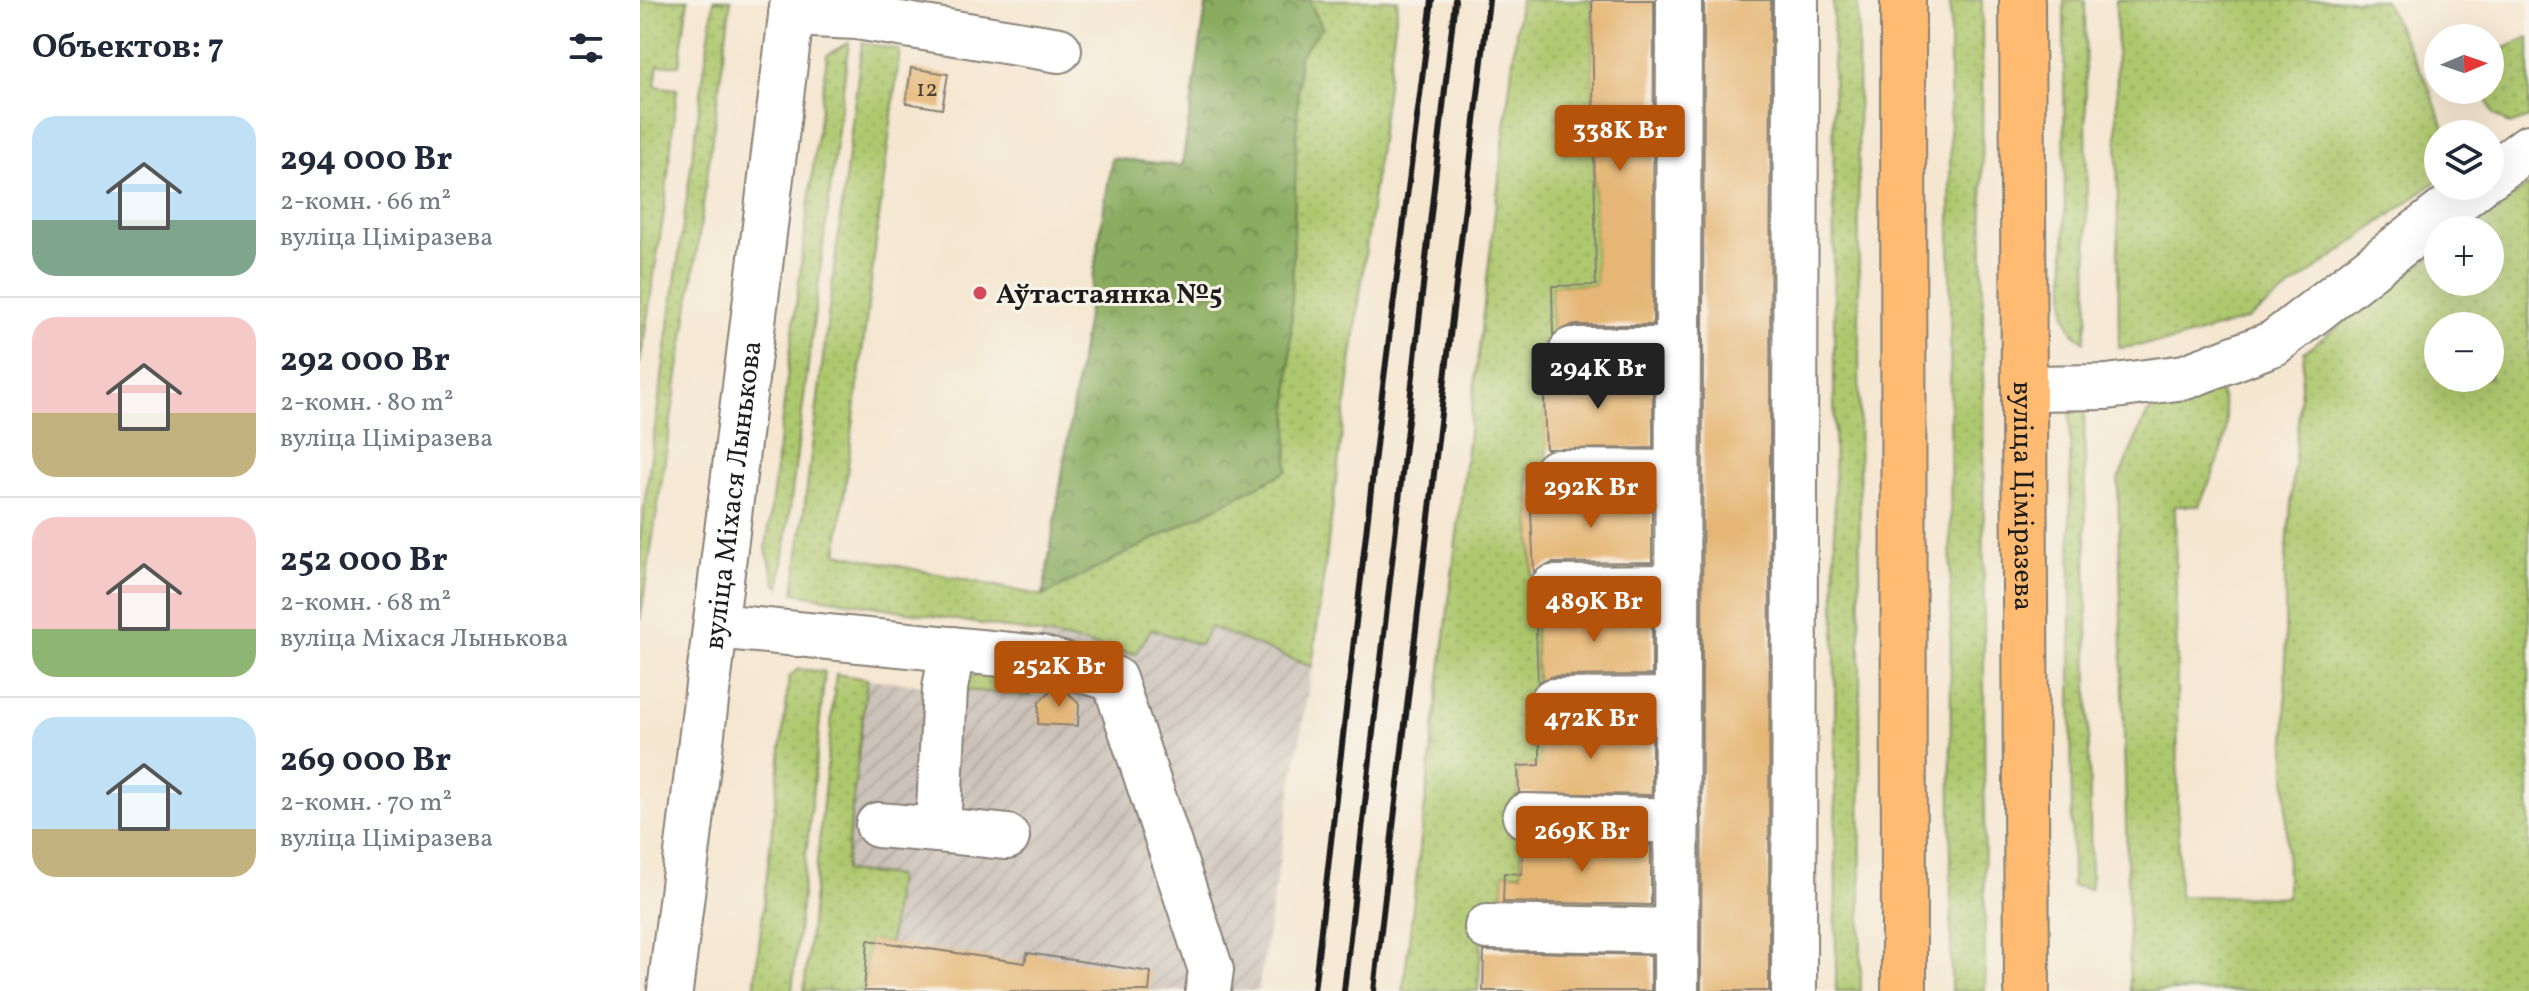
<!DOCTYPE html>
<html lang="ru">
<meta charset="utf-8">
<style>
body{margin:0;font-family:Vollkorn,serif;background:#f6f6f7;color:#1f2937;height:100vh;display:flex;flex-direction:column;font-size:30px;white-space:nowrap}
*{box-sizing:border-box;margin:0}
p{font-size:26px;color:#747a83}
.icon{flex:none;width:44px;height:44px;fill:none;stroke:currentColor;stroke-width:2;stroke-linecap:round;stroke-linejoin:round}
.map{position:relative;flex:1;overflow:hidden}
.sheet{display:flex;flex-direction:column;background:#fff;width:640px}
.sheet>*{flex:none}
.needle{width:52px;rotate:88deg}
.tools{position:absolute;left:1784px;top:24px;display:grid;gap:16px}
.tools a{display:grid;place-items:center;width:80px;height:80px;border-radius:50%;background:#fff;box-shadow:0 8px 32px #0002;font-size:40px}
.price{position:absolute;translate:-50% -68px;padding:0 18px;border-radius:8px;background:#b45309;color:#fff;font-size:26px;line-height:52px;filter:drop-shadow(0 2px 4px #0008)}
.price::after{content:'';position:absolute;left:50%;top:48px;width:24px;height:18px;margin-left:-12px;background:inherit;clip-path:polygon(0 0,100% 0,50% 100%)}
.price.selected{background:#222;color:#fff}
ul{padding:0;list-style:none}
li{display:flex;align-items:center;gap:24px;height:200px;padding:0 32px}
li+li{border-top:2px solid #e0e1e3}
li span{display:grid;place-items:center;flex:none;width:224px;height:160px;border-radius:24px;color:#555}
li>.icon{margin-inline-start:auto}
span .icon{width:96px;height:96px;fill:#fffc;stroke-width:1}
li b{font-size:34px}
h2{display:flex;justify-content:space-between;align-items:center;height:96px;padding:0 32px;font-size:34px}
main{display:flex;flex:1;min-height:0}
.map>svg:first-child{display:block}
.industrial{fill:url(#industrial-furrows)}
.grass{fill:url(#grass-dots);stroke:#657245;stroke-width:2;fill-rule:evenodd}
.forest{fill:url(#forest-crowns);stroke:#53643e;stroke-width:2}
.building{fill:#e5b675}
.lines{fill:none;stroke-linecap:round;stroke-linejoin:round}
.minor-casing{stroke:#888176;stroke-width:48}
.major-casing{stroke:#888176;stroke-width:48}
.minor{stroke:#fff;stroke-width:44}
.major{stroke:#febb71;stroke-width:44}
.rail{stroke:#1c1c1c;stroke-width:6}
.poi-dot{fill:#d1495b;stroke:#f7f3e8;stroke-width:3}
.labels{text-anchor:middle;stroke-width:6;stroke-linejoin:round;paint-order:stroke}
.number-label{font-size:24px;fill:#4e4232}
.poi-label{font-size:28px;font-weight:bold;fill:#1c1c1c;stroke:#f7f3e8;text-anchor:start}
.street-label{font-size:28px;fill:#1c1c1c;stroke:#f7f3e8}
</style>
<main>
<section class="sheet">
<h2>Объектов: 7<svg class="icon" aria-label="filters" viewBox="0 0 24 24"><path d="M4 7h16M4 17h16"/><circle cx="9" cy="7" r="2"/><circle cx="15" cy="17" r="2"/></svg></h2>
<ul>
<li><span style="background:linear-gradient(#bfe0f5 65%,#7fa58c 0)"><svg class="icon" aria-label="home" viewBox="0 0 24 24"><path d="M3 11l9-7 9 7M6 9v11h12V9"/></svg></span><div><b>294 000 Br</b><p>2-комн. · 66 m²</p><p>вуліца Ціміразева</p></div></li>
<li><span style="background:linear-gradient(#f6c9c9 60%,#c2b280 0)"><svg class="icon" aria-label="home" viewBox="0 0 24 24"><path d="M3 11l9-7 9 7M6 9v11h12V9"/></svg></span><div><b>292 000 Br</b><p>2-комн. · 80 m²</p><p>вуліца Ціміразева</p></div></li>
<li><span style="background:linear-gradient(#f6c9c9 70%,#8fb573 0)"><svg class="icon" aria-label="home" viewBox="0 0 24 24"><path d="M3 11l9-7 9 7M6 9v11h12V9"/></svg></span><div><b>252 000 Br</b><p>2-комн. · 68 m²</p><p>вуліца Міхася Лынькова</p></div></li>
<li><span style="background:linear-gradient(#bfe0f5 70%,#c2b280 0)"><svg class="icon" aria-label="home" viewBox="0 0 24 24"><path d="M3 11l9-7 9 7M6 9v11h12V9"/></svg></span><div><b>269 000 Br</b><p>2-комн. · 70 m²</p><p>вуліца Ціміразева</p></div></li>
</ul>
</section>
<div class="map">
<svg width="1889" height="991" viewBox="0 0 1889 991">
<defs>
<pattern id="industrial-furrows" width="10" height="10" patternUnits="userSpaceOnUse" patternTransform="scale(2)"><rect width="10" height="10" fill="#ccc2b9"/><path d="M-1 1l2-2M0 10L10 0M9 11l2-2" fill="none" stroke="#afa69e"/></pattern>
<pattern id="grass-dots" width="8" height="8" patternUnits="userSpaceOnUse" patternTransform="scale(2)"><rect width="8" height="8" fill="#aec86e"/><path d="M2 2h.1M6 6h.1" fill="none" stroke="#95ab5f" stroke-width="1.8" stroke-linecap="round"/></pattern>
<pattern id="forest-crowns" width="20" height="18" patternUnits="userSpaceOnUse" patternTransform="scale(2)"><rect width="20" height="18" fill="#8aac61"/><path d="M2 6a3 3 0 1 1 6 0M12 15a3 3 0 1 1 6 0" fill="none" stroke="#708b4f"/></pattern>
</defs>
<rect width="100%" height="100%" fill="#f7f3e8"/>
<filter id="ink" filterUnits="userSpaceOnUse"><feTurbulence type="fractalNoise" baseFrequency=".0125" numOctaves="2"/><feDisplacementMap in="SourceGraphic" scale="16" xChannelSelector="R" yChannelSelector="G"/><feConvolveMatrix kernelMatrix="1 2 1 2 8 2 1 2 1" color-interpolation-filters="sRGB"/></filter>
<filter id="wash" filterUnits="userSpaceOnUse"><feTurbulence type="fractalNoise" baseFrequency=".006" numOctaves="4" result="noise"/><feDisplacementMap in="SourceGraphic" scale="32" xChannelSelector="R" yChannelSelector="G"/><feGaussianBlur stdDeviation="1.8" result="paint"/><feColorMatrix in="noise" values="0 0 0 0 0 0 0 0 0 0 0 0 0 0 0 0 0 1.4 0 .05"/><feComposite in="paint" operator="in"/></filter>
<g filter="url(#wash)">
<rect width="100%" height="100%" fill="#f5e6d0"/>
<path class="industrial" d="M570,627l102,40 -54,324h-394l4,-51 -23,-68 22,-193 164,17 9,-38 1,-24 95,20 15,-25 49,16z"/>
<g class="grass">
<path d="M0,0h48l-9,65h-21l-3,21 22,3 -13,123 -24,152z"/>
<path d="M74,0h17l-36,265 -55,356v-85z"/>
<path d="M568,0h190l-86,667 -102,-40 -10,18 -49,-16 -15,25 -95,-20 -247,-41 68,-550 38,7 -63,503 206,43 69,-438 70,8z"/>
<path d="M880,0h72l4,285 -44,1 1,53 -10,37 4,86 -19,3 13,300 -23,2 4,106h-18l-2,38 -18,1 -6,79h-75z"/>
<path d="M1193,0h25l3,991h-25z"/>
<path d="M1310,0h32l3,991h-34z"/>
<path d="M1424,0h21l3,318 -4,24 -11,-9 -8,-21z"/>
<path d="M1476,0h268l44,85 18,49h-8v46l-190,139 -76,22 -53,7z"/>
<path d="M1889,37v81l-19,7 -17,-11 -11,-24h8v-35z"/>
<path d="M209,42l-69,545 -4,-3 -10,-35 61,-494z"/>
<path d="M1889,185v806h-399l-12,-511 29,-66 35,-25 37,1c19,43 -3,75 -20,116h-24l4,390 108,1 -2,-325 19,-220 134,-100v30h52v-52h-22zM1798,326h52v52h-52z"/>
<path d="M1444,404l7,485 -19,-3 -2,-472z"/>
<path d="M344,668l52,3 -5,25 -67,-6 5,-11z"/>
<path d="M158,669l27,3 -33,319h-38l35,-314z"/>
<path d="M196,674l31,5 -22,192 52,5 -7,67 -22,-2 -4,50h-60z"/>
</g>
<path class="forest" d="M567,0h102l13,27 -23,29 -12,415 -244,125 69,-438 70,8z"/>
<g id="blocks">
<g class="building">
<path d="M952,0h62l-1,325h-81l-19,10 -1,-49 44,-1z"/>
<path d="M1064,0h67l-2,991h-68z"/>
<path d="M271,68l37,6 -6,35 -36,-6z"/>
<path d="M914,366l18,9h81v73l-107,1 -3,-73h11z"/>
<path d="M890,494l122,4v64l-100,1 -18,9z"/>
<path d="M895,606l17,7 100,-1v63l-99,1 -15,6z"/>
<path d="M414,688l14,4 11,12 -1,22 -40,-2 1,-22z"/>
<path d="M900,722l13,4 99,-1v70l-133,-2 -1,-27 22,-1z"/>
<path d="M883,841l128,4v60l-148,-3 1,-29 18,1z"/>
<path d="M228,940l157,23 2,-10 124,19 -2,19h-285z"/>
<path d="M844,951l167,4v36h-168z"/>
</g>
</g>
</g>
<g filter="url(#ink)">
<use href="#blocks" fill-opacity="0" stroke="#888176" stroke-width="2"/>
<g class="lines">
<defs>
<g id="minor">
<path d="M151,14l66,3 202,33"/>
<path d="M1850,176l39,-29"/>
<path d="M932,350h105"/>
<path d="M1386,388l81,-1 78,-10 89,-34 203,-157"/>
<path d="M916,472l121,1"/>
<path d="M912,588l125,-1"/>
<path d="M76,626l324,32 74,21 97,291 -3,21"/>
<path d="M913,701l123,-1"/>
<path d="M885,816l152,5"/>
<path d="M238,825l60,5 7,-141 7,-40"/>
<path d="M298,830l69,7"/>
<path d="M847,927l189,4"/>
<path id="s1" d="M30,991l123,-991"/>
<path d="M1036,991l3,-991"/>
<path d="M1154,991l2,-991"/>
</g>
<g id="major">
<path d="M1263,0l1,991"/>
<path id="s2" d="M1382,0l5,991"/>
</g>
</defs>
<use href="#minor" class="minor-casing"/>
<use href="#major" class="major-casing"/>
<use href="#minor" class="minor"/>
<use href="#major" class="major"/>
<g class="rail">
<path d="M674,991l67,-589 51,-402"/>
<path d="M704,991l111,-991"/>
<path d="M734,991l115,-991"/>
</g>
</g>
</g>
<circle class="poi-dot" cx="340" cy="293" r="8"/>
<g class="labels">
<g class="number-label">
<text x="287" y="96">12</text>
</g>
<g class="poi-label">
<text x="356" y="303">Аўтастаянка №5</text>
</g>
<g class="street-label">
<text dy="10" stroke="none"><textPath href="#s2" startOffset="496">вуліца Ціміразева</textPath></text>
<text dy="10" stroke="none"><textPath href="#s1" startOffset="500">вуліца Міхася Лынькова</textPath></text>
</g>
</g>
</svg>
<div class="tools">
<a><svg class="needle" viewBox="-14 -14 28 28"><path d="M0-13l5 13h-10z" fill="#e53935"/><path d="M0 13l5-13h-10z" fill="#747a83"/></svg></a>
<a><svg class="icon" aria-label="layers" viewBox="0 0 24 24"><path d="M12 4l9 5-9 5-9-5zM3 14l9 5 9-5"/></svg></a>
<a>+</a>
<a>−</a>
</div>
<b class="price" style="left:980px;top:173px">338K Br</b>
<b class="price selected" style="left:958px;top:411px">294K Br</b>
<b class="price" style="left:951px;top:530px">292K Br</b>
<b class="price" style="left:954px;top:644px">489K Br</b>
<b class="price" style="left:419px;top:709px">252K Br</b>
<b class="price" style="left:951px;top:761px">472K Br</b>
<b class="price" style="left:942px;top:874px">269K Br</b>
</div>
</main>
